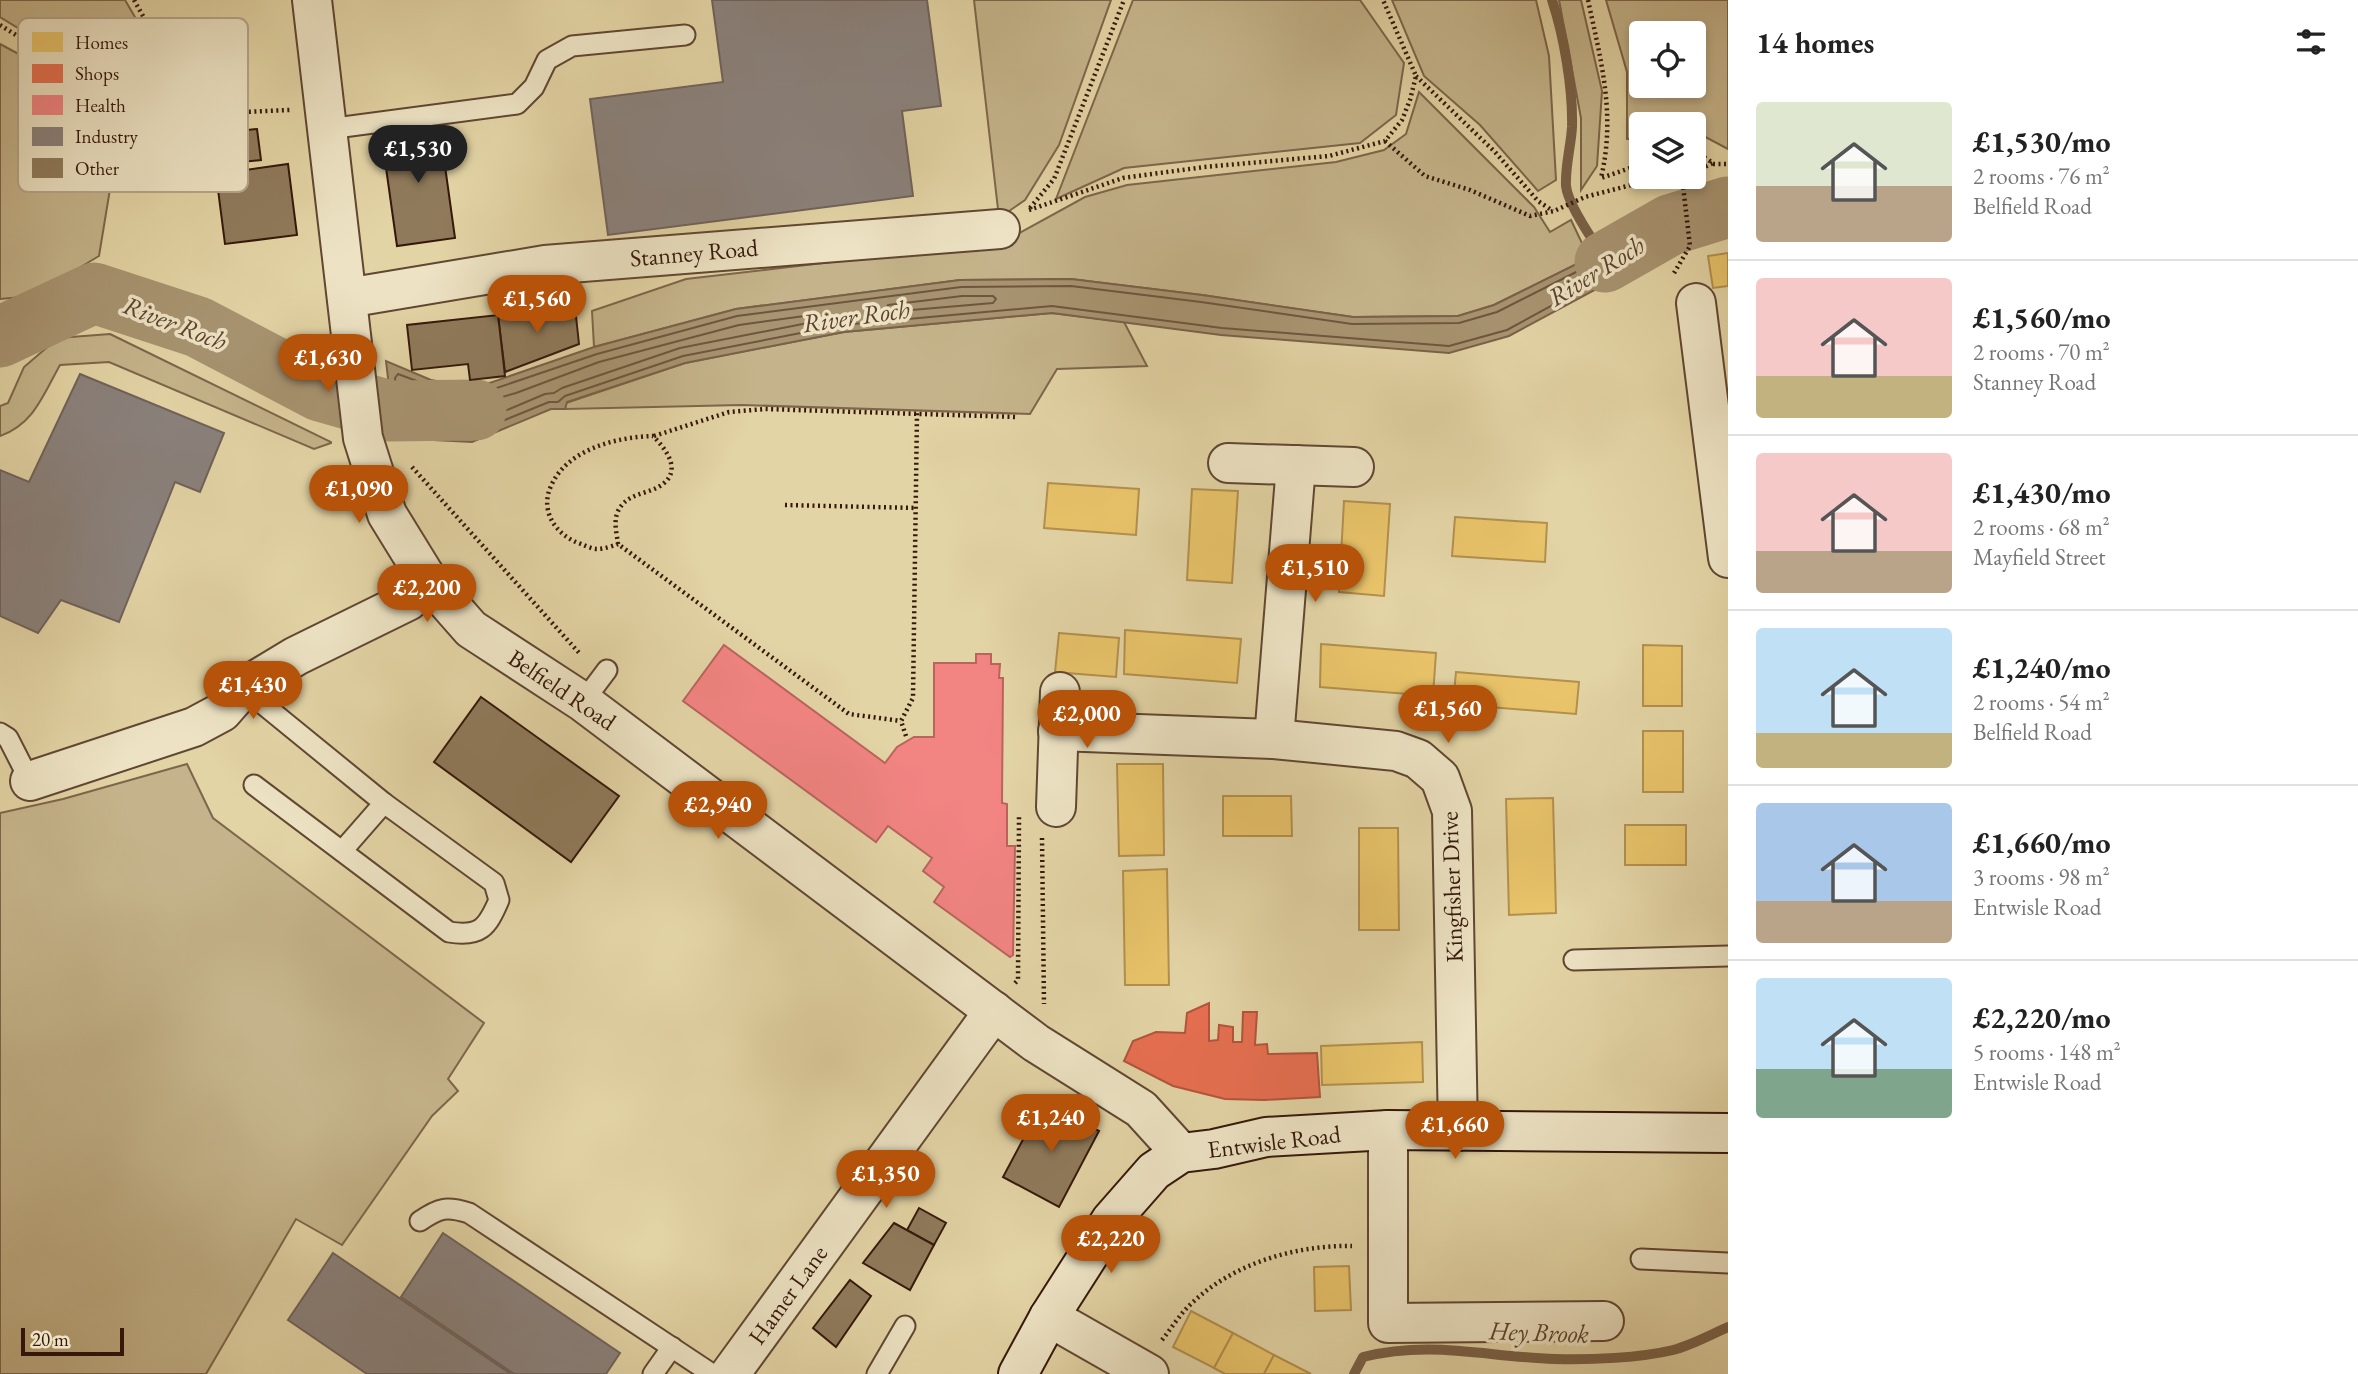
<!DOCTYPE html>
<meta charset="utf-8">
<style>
body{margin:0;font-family:"EB Garamond",serif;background:#f6f6f6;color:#222;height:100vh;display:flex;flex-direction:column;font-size:26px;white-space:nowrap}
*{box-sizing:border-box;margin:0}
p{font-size:23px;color:#767676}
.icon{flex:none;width:38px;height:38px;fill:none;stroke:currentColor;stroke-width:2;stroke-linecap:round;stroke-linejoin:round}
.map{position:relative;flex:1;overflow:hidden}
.panel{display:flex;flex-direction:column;background:#fff;width:630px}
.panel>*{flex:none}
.fabs{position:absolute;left:1629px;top:21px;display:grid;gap:14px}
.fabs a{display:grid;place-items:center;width:77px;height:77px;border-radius:7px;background:#fff;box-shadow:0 4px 10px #0003;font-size:35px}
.scale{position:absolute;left:21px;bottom:18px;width:103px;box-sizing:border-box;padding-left:7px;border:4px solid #35180b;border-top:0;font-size:19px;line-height:24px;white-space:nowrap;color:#35180b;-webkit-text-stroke:5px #ede3c4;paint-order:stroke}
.price{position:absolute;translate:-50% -60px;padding:0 16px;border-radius:24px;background:#b45309;color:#fff;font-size:23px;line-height:46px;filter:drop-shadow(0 2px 4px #0008)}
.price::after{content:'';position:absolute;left:50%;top:42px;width:21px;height:16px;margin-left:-10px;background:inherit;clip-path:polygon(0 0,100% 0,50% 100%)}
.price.selected{background:#222;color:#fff}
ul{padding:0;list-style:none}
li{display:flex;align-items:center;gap:21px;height:175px;padding:0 28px}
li+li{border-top:2px solid #e0e0e0}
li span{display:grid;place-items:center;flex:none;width:196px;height:140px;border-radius:7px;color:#555}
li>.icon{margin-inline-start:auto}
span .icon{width:84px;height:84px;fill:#fffc;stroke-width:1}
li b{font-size:30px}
h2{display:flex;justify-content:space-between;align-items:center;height:84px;padding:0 28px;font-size:30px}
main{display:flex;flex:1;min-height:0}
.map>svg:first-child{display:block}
.green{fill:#c5b48b;stroke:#7d664b;stroke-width:2;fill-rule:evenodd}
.water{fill:#a89471;stroke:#7a6248;stroke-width:2}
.homes{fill:#e9c46a;stroke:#b3904e;stroke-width:2}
.shops{fill:#e76f51;stroke:#b2553c;stroke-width:2}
.health{fill:#f28482;stroke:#b9645e;stroke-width:2}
.industry{fill:#8a817c;stroke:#70625a;stroke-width:2}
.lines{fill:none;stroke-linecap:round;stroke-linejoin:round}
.shore{stroke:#6e563e;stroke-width:2}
.stream{stroke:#7a6248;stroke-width:10}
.river{stroke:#a89471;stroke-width:61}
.building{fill:#8f7a5b;stroke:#35180b;stroke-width:2}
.service-casing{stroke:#604732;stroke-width:23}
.minor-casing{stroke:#604732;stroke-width:42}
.secondary-casing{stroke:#35180b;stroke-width:42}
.path{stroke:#35180b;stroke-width:4.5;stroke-dasharray:2 3.5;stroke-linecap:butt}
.service{stroke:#ede3c4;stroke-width:19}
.minor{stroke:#ede3c4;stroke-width:38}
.secondary{stroke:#ede3c4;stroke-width:38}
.labels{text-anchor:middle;stroke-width:7;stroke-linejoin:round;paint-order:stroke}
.street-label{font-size:24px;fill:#35180b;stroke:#ede3c4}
.water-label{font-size:26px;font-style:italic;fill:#5d432f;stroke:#ede3c4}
.key{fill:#ede3c4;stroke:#b6a68c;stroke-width:2}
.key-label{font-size:19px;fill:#35180b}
</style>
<main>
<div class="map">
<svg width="1728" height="1374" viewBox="0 0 1728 1374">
<rect width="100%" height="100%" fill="#e3d4a5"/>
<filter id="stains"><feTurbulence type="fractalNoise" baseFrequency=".00286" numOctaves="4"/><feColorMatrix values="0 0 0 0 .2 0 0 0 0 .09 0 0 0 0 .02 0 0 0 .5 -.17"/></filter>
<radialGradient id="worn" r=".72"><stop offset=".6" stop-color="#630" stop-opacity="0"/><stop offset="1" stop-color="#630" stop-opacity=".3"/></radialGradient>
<g class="green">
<path d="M0,0h125l62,106 -43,-1 -144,-88z"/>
<path d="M974,0h137l-52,145 -34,55 -26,18z"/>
<path d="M1133,0h227l44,63 -8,52 -36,28 -236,25 -68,31z"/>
<path d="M1392,0h144l13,56 7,124 -18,11 -58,-66 -56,-49z"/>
<path d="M1559,0h22l21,91 -5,75 -16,24v-72z"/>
<path d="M1606,0h122v149l-34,-18v-7h-52l-1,14 -14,1v-67zM1642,33h52v53h-52z"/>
<path d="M0,44l123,66 -24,146 -67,40 -32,3z"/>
<path d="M1419,92l115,115 16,25 21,-12 18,38 -95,47 -36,11 -105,1 -151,-22 -131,-16 -111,1 -224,29 -142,38 -2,-36 94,-32 317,-37 82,-45 42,-12 209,-23 48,-12 22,-16z"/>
<path d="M1052,313l72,9 23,44 -90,3 -27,45 -288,-9 -177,4 1,-6 119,-40 159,-31z"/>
<path d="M110,334l221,108v1l-17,6 -205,-87 -49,3c-17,30 -26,59 -60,71v-30l8,-3 16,-36 34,-29z"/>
<path d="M187,764l26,54 271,205 -36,56 10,12 -26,25 -90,129 -46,-26 -90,155h-206v-561l63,-14z"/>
</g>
<g class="water">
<path d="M1728,192v35l-31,7 -4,-35z"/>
<path d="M1676,204l6,39 -173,93 -60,17 -228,-18 -169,-22 -208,19 -159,31 -118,39 -2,7h-14l-79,33 -77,-4 -9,-77 45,19 44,8 119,-41 142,-38 224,-29 111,-1 131,16 151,22 105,-1 36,-11 95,-47 72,-50z"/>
</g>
<g class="homes">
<path d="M1728,253v33l-15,2 -5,-32z"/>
<path d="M1048,483l91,6 -3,46 -92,-7z"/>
<path d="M1192,489l46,2 -6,92 -45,-3z"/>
<path d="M1344,501l46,3 -6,92 -45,-4z"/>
<path d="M1455,517l92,6 -2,39 -93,-6z"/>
<path d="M1125,630l116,9 -4,44 -113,-9z"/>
<path d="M1059,633l60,5 -3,39 -61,-5z"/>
<path d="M1321,644l115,9 -3,43 -113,-9z"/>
<path d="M1643,645l39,1v60h-39z"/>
<path d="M1456,672l123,10 -3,32 -123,-10z"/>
<rect x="1643" y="731" width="40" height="61"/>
<path d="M1117,764h46l1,91 -45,1z"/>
<path d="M1223,796h68l1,40h-69z"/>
<path d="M1553,798l3,115 -47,2 -3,-116z"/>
<rect x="1625" y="825" width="61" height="40"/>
<path d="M1359,828h39l1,102h-40z"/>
<path d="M1167,869l2,116h-44l-2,-114z"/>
<path d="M1422,1042l1,40 -101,3 -1,-39z"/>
<path d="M1349,1266l2,44 -36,1 -1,-44z"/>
<path d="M1191,1311l42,22 -19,35 -41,-21z"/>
<path d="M1233,1333l41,22 -10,19h-39l-11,-6z"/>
<path d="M1274,1355l37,19h-47z"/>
</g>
<path class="shops" d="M1209,1003v38l9,-1 1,-15 14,2v15h9l1,-30h14l-2,33 12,-1 1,10 49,-1 3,44 -56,3 -39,-1 -52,-13 -49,-25 9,-20 23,-9 29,1 2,-20z"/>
<path class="health" d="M724,645l161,118 12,-16 17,-10h20v-74h42v-9h15v10h9l-1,14h4l-1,125 5,1v42h8l-2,109 -3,2 -76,-55 10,-15 -21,-16 9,-13 -44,-32 -12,16 -193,-141z"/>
<g class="industry">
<path d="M712,0h215l14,106 -39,5 11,85 -305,39 -18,-136 133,-17z"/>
<path d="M80,374l144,59 -24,59 -25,-10 -56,140 -58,-22 -23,33 -38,-17v-146l29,12z"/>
<path d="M443,1233l177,120 -14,21h-92l-113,-77z"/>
<path d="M333,1253l178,121h-144l-79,-54z"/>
</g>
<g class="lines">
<g class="shore">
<path d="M1728,199l-24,5 -3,4 3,16 24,-3"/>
<path d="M1668,213l3,3 3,21 -2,3 -165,90 -58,16 -227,-18 -170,-22 -210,19 -159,31 -118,40 -7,6h-9l-79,32 -65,-2 -4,-3 -6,-51 3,-4 32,12 46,9 121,-41 140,-38 224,-29 110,-1 130,16 151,22 107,-1 38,-11 95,-48z"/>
<path d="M962,296h31l3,3 -3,4 -105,9 -3,-2 3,-5z"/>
<path d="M812,315l4,3 -3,4 -133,26 -118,40 -8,5 -9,1 -76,32 -57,-3 -3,-2 -4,-29 3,-4 19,7 51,9 38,-11 83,-31 140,-37z"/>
</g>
<g class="stream">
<path d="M1552,0c12,36 21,88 20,127 -1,19 -7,39 -6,59 2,19 29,58 41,75"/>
<path d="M1354,1374l9,-17c69,-17 124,0 192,2 35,1 85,-1 118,-9 19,-5 37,-15 55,-23"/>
</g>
<g class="river">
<path d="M1605,262l65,-37 58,-18"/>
<path d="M0,337l94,-44 104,34 122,64 70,20 86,-1"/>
</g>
</g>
<g class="building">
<path d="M439,123l16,115 -58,8 -16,-114z"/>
<path d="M257,129l4,31 -37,4 -3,-31z"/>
<path d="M288,164l9,71 -72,9 -9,-70z"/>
<path d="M575,307l4,37 -74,28 -7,-57z"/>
<path d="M498,315l7,61 -35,4 -2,-16 -56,6 -5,-45z"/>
<path d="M481,697l138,99 -48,66 -137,-100z"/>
<path d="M1043,1102l56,29 -40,76 -56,-30z"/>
<path d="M919,1208l27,15 -12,22 -27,-15z"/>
<path d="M894,1223l40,22 -24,45 -47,-27z"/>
<path d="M850,1280l21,16 -35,51 -23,-19z"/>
</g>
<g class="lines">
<defs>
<g id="service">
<path d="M328,129l189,-25 17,-17 13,-27 25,-14 113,-11"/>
<path d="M243,688l141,115 110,80 5,17c-12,28 -19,37 -50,32l-195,-147"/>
<path d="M583,702l24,-32"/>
<path d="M0,733l8,5 22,43"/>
<path d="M342,851l42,-48"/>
<path d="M1574,960l154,-4"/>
<path d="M420,1221c19,-13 26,-15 49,-8l243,161"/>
<path d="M1641,1259l87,4"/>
<path d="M653,1374l19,-27"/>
<path d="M877,1374l28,-48"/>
</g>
<g id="minor">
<path d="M312,0l51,438 24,76 40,65 44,50 112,73 453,341 105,66 40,44"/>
<path d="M347,298l198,-33 455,-36"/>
<path d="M1696,303l32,255"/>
<path d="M1228,463l126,4"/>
<path d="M1058,731l216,8 122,12 22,8 22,19 12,33 6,320"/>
<path d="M1274,739l22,-274"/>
<path d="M30,781l164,-54 28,-15 21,-24 53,-32 112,-55 19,-22"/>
<path d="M1056,807l4,-115"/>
<path d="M1388,1130v193l216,-2"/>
<path d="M1049,1317l100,57"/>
<path d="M730,1374l264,-363"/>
</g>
<path id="secondary" d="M1018,1374l31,-57 62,-97 43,-49 27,-18 33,-4 52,-12 122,-7 340,3"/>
</defs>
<use href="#service" class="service-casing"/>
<use href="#minor" class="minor-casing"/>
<use href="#secondary" class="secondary-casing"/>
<g class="path">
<path d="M134,0l64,114"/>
<path d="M1588,0c13,61 28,115 13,178l41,-14"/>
<path d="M0,25l146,91 144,-6"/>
<path d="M1416,76l79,76 43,49 15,10"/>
<path d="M1385,141l40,35 45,14 60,26 24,-5 31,-14 77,-20"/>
<path d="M1694,155h7l12,8 -19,9"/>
<path d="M1713,164h15"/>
<path d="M1030,208l24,-29 70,-179"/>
<path d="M1029,210l94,-32 81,-11 125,-11 56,-15 17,-21 8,-20 6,-24 -33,-76"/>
<path d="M1674,273l16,-27 -8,-69"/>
<path d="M654,436l75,-24 36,-3 251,8"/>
<path d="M412,467l169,188"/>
<path d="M785,505l132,3"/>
<path d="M618,544c-1,-10 -5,-22 0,-33 9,-18 27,-16 42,-25 23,-14 7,-36 -7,-50 -36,1 -86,13 -102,50 -12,26 6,50 30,58 5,2 11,5 16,5 7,0 15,-3 21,-5l231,170 52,7"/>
<path d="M906,736l-5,-15 12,-23 4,-285"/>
<path d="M1042,838l2,166"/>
<path d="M1015,983l3,-3 1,-163"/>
<path d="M1162,1340c8,-10 15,-21 23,-30 42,-45 108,-65 167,-64"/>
</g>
<use href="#service" class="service"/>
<use href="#minor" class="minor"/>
<use href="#secondary" class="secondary"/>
</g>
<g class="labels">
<g class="street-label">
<text transform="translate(694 253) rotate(-5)" y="8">Stanney Road</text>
<text transform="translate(562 690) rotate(34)" y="8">Belfield Road</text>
<text transform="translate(1452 887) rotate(-92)" y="8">Kingfisher Drive</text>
<text transform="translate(1274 1142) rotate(-7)" y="8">Entwisle Road</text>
<text transform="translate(788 1295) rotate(-54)" y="8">Hamer Lane</text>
</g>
<g class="water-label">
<text transform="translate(1596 271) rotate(-32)" y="9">River Roch</text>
<text transform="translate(856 316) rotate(-8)" y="9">River Roch</text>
<text transform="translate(175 323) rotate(21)" y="9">River Roch</text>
<text transform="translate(1539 1332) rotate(2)" y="9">Hey Brook</text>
</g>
</g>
<rect x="18" y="18" width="230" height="174" rx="10" class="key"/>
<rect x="32" y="32" width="31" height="20" fill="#e9c46a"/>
<rect x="32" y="64" width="31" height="19" fill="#e76f51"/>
<rect x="32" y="95" width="31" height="20" fill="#f28482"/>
<rect x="32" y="127" width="31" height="19" fill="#8a817c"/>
<rect x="32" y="158" width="31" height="20" fill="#8f7a5b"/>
<g class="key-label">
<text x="75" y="49">Homes</text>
<text x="75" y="80">Shops</text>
<text x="75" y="112">Health</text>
<text x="75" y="143">Industry</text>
<text x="75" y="175">Other</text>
</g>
<rect width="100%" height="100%" filter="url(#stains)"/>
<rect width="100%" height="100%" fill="url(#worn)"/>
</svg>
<div class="fabs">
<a><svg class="icon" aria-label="locate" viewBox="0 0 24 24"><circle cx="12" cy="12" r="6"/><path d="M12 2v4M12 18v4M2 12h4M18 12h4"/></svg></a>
<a><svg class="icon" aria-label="layers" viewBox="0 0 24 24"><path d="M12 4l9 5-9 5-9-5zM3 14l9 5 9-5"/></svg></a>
</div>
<div class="scale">20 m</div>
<b class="price selected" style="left:418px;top:185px">£1,530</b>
<b class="price" style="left:537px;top:335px">£1,560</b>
<b class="price" style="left:328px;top:394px">£1,630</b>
<b class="price" style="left:359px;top:525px">£1,090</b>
<b class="price" style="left:1315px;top:604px">£1,510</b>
<b class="price" style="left:427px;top:624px">£2,200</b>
<b class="price" style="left:253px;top:721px">£1,430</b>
<b class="price" style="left:1448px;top:745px">£1,560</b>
<b class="price" style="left:1087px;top:750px">£2,000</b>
<b class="price" style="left:718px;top:841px">£2,940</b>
<b class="price" style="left:1051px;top:1154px">£1,240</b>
<b class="price" style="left:1455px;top:1161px">£1,660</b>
<b class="price" style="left:886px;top:1210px">£1,350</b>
<b class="price" style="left:1111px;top:1275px">£2,220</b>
</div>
<section class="panel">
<h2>14 homes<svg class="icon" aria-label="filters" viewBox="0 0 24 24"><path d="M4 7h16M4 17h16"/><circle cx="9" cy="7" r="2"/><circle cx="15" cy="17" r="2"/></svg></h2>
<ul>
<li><span style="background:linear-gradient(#dfe7d0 60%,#b9a48a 0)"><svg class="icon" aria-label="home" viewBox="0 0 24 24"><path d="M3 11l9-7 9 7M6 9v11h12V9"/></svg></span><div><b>£1,530/mo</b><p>2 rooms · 76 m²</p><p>Belfield Road</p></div></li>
<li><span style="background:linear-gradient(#f6c9c9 70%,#c2b280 0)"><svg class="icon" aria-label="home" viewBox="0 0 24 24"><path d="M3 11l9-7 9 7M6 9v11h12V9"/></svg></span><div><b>£1,560/mo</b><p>2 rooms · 70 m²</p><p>Stanney Road</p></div></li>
<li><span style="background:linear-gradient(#f6c9c9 70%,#b9a48a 0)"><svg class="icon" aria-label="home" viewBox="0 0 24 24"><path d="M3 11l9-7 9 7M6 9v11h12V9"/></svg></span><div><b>£1,430/mo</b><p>2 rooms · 68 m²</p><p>Mayfield Street</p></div></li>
<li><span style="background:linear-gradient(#bfe0f5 75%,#c2b280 0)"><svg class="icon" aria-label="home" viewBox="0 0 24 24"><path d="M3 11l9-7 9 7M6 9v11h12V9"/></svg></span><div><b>£1,240/mo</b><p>2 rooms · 54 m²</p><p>Belfield Road</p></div></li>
<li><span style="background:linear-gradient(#a9c7e8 70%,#b9a48a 0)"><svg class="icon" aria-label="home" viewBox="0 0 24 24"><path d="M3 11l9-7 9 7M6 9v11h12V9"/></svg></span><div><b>£1,660/mo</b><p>3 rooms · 98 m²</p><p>Entwisle Road</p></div></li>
<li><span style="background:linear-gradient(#bfe0f5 65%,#7fa58c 0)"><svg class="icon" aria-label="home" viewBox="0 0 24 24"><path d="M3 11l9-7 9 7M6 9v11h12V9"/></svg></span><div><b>£2,220/mo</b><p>5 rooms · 148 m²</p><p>Entwisle Road</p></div></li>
</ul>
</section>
</main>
